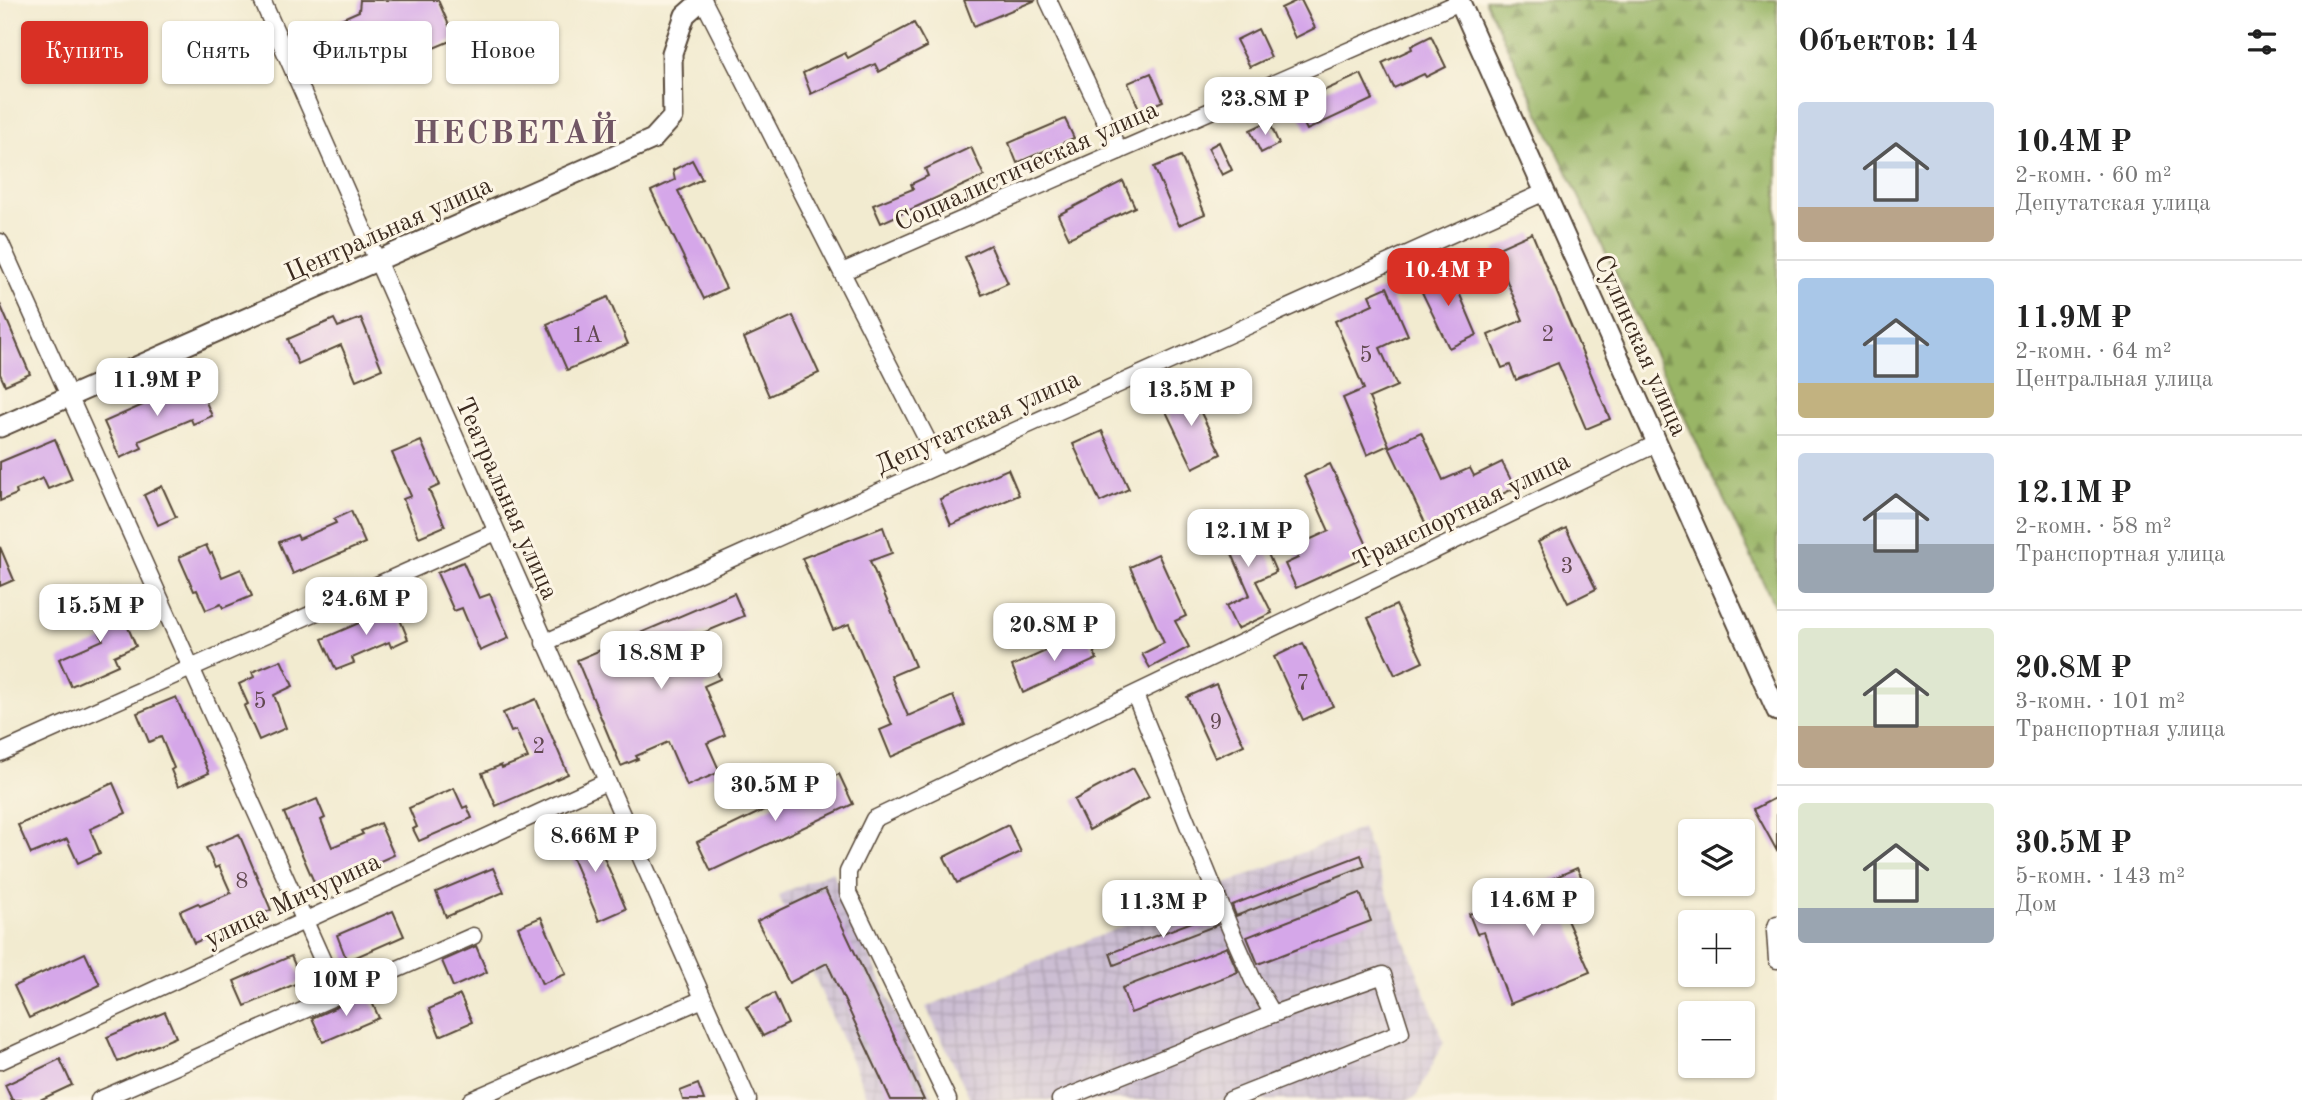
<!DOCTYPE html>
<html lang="ru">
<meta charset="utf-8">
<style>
body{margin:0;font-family:"Old Standard TT",serif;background:#f6f6f6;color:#222;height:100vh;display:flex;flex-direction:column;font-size:26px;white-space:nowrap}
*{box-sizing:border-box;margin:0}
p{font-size:23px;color:#767676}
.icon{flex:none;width:38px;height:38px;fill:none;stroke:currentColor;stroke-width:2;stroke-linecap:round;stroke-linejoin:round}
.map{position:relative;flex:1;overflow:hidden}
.side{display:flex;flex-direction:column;background:#fff;width:525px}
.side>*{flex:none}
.guide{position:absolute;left:21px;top:21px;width:665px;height:63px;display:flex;gap:14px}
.fabs{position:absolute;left:1678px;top:819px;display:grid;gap:14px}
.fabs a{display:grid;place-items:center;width:77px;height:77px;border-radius:7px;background:#fff;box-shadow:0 2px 5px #0004;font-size:35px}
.price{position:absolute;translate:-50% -60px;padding:0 16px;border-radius:14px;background:#fff;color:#222;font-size:23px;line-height:46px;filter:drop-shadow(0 2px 4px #0008)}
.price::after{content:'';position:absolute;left:50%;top:42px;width:21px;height:16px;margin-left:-10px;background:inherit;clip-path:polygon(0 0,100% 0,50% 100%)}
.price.current{background:#d93025;color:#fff}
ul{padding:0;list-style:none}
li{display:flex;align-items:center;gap:21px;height:175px;padding:0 21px}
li+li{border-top:2px solid #e0e0e0}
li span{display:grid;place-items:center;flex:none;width:196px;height:140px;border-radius:7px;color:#555}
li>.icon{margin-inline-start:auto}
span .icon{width:84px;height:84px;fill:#fffc;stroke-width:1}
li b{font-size:30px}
h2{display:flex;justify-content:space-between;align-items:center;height:84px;padding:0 21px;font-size:30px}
.chip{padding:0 24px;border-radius:7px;background:#fff;box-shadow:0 2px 5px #0004;font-size:24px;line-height:63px}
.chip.current{background:#d93025;color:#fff}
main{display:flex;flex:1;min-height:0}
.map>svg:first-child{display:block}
.industrial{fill:url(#industrial-grid)}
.forest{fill:url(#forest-firs);stroke:#6a7042;stroke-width:2}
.building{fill:#d5a7e9}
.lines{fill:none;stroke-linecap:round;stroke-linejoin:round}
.minor-casing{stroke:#564739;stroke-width:19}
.major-casing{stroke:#564739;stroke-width:23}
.minor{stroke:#fff;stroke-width:16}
.major{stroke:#fff;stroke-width:19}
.labels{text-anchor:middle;stroke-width:6;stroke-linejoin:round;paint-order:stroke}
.number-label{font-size:23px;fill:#624951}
.street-label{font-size:26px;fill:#3b2a1e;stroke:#fcf5e5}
.district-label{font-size:33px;font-weight:bold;letter-spacing:2px;fill:#715665;stroke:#fcf5e5}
</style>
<main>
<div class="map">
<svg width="1777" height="1100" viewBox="0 0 1777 1100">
<defs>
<pattern id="industrial-grid" width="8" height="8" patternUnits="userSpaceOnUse" patternTransform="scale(1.75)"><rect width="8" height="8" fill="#ccbed3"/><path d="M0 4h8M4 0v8" fill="none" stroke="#b0a3b5"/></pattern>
<pattern id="forest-firs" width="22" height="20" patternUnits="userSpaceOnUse" patternTransform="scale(1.75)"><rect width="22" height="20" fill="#99b566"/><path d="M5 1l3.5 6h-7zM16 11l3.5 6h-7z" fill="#7e9353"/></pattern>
</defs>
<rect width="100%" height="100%" fill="#fcf5e5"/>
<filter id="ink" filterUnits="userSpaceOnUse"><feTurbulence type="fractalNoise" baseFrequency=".0143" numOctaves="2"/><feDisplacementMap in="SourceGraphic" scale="14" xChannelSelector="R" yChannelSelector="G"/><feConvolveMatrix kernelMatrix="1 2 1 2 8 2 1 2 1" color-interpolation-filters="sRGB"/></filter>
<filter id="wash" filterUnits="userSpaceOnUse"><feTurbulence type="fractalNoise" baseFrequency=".00686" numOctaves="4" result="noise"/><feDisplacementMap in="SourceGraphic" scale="28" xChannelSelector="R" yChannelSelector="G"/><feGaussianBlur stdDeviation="1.57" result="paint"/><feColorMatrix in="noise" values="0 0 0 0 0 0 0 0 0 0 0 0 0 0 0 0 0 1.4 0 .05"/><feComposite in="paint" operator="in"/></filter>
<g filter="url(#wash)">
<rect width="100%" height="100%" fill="#f2ebd0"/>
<g class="industrial">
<path d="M1362,828l82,214 -28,55 -8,3h-437l-45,-93z"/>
<path d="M832,871l102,229h-65l-91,-205z"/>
</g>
<path class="forest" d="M1485,0h292v611z"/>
<g id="blocks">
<g class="building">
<path d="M360,0h78l17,39 -97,41 -24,-58 25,-11z"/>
<path d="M964,0h72l-62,26z"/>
<path d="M1298,0h3l14,28 -20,10 -14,-30z"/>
<path d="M914,23l13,24 -48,25 -4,-8 -64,30 -8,-21 42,-20 3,5z"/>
<path d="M1258,29l13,28 -21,10 -14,-27z"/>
<path d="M1431,36l15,31 -20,10 -2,-3 -30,14 -12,-25 30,-14 -1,-3z"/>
<path d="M1151,73l12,28 -23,10 -12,-28z"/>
<path d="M1361,74l12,25 -66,31 -13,-26z"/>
<path d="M1065,119l9,19 -57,25 -8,-20z"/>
<path d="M1269,121l10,23 -18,9 -11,-23z"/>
<path d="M1219,142l13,28 -10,5 -14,-27z"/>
<path d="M971,147l13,29 -103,47 -8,-18 40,-16 -2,-5 17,-8 -3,-7z"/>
<path d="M1181,156l24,58 -26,11 -25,-58z"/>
<path d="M692,160l10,19 -24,12 48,97 -22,11 -53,-108 24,-11 -2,-10z"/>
<path d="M1123,181l12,26 -66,31 -11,-23z"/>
<path d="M1532,233l78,186 -24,10 -28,-66 -42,17 -6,-15 -8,3 -14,-33 35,-15 -29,-70z"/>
<path d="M990,245l18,38 -26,12 -17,-38z"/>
<path d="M1449,269l28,66 -28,13 -31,-64z"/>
<path d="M1387,287l21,48 -28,13 17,38 -28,12 20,47 -22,10 -24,-57 21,-9 -29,-68 38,-17 -4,-9z"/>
<path d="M608,297l20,47 -61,26 -20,-46z"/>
<path d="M0,304l30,70 -25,11 -5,-11z"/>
<path d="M793,316l26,57 -50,23 -25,-58z"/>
<path d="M361,318l21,51 -26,11 -15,-35 -43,19 -10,-25 46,-20 4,8z"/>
<path d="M197,381l15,35 -19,8 -2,-5 -52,22 3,7 -22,10 -16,-36z"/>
<path d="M1189,388l32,66 -28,14 -32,-67z"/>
<path d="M1102,431l27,58 -29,13 -27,-58z"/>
<path d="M1421,432l22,48 27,-12 4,8 28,-14 13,26 -87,41 -39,-82z"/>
<path d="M55,439l17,40 -24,10 -5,-11 -27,12 1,4 -17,7v-39z"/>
<path d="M421,441l19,44 -11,5 16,36 -26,11 -16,-38 8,-3 -19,-43z"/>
<path d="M1330,464l41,90 -75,34 -11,-24 13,-6 -5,-11 36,-16 -25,-55z"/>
<path d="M1008,469l11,26 -68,30 -11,-26z"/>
<path d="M162,486l14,31 -18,8 -14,-30z"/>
<path d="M351,511l14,32 -72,31 -14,-32 18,-7 2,4 37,-16 -2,-4z"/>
<path d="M1250,513l26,59 -20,9 16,32 -35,16 -11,-23 24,-11 -30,-69z"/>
<path d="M883,527l9,26 -22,8 45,105 -24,10 17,40 45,-20 12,29 -74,32 -11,-27 12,-5 -43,-101 -16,6 -31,-72z"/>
<path d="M1566,528l30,61 -28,14 -30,-61z"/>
<path d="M206,545l4,9 2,-1 10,24 19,-8 11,27 -29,12 -2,-4 -15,6 -9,-20 -3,1 -15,-34z"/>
<path d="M0,547l14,33 -14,6z"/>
<path d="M1158,554l28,62 -11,5 14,26 -39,21 -8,-14 22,-11 -34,-76z"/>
<path d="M463,562l16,36 11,-4 19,44 -29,13 -18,-43 -8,3 -17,-38z"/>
<path d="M734,593l10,23 -58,24 12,27 15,-6 7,18 -16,7 21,49 -18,8 13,29 -33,14 -19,-44 -32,14 2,3 -17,7 -44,-106z"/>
<path d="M114,595l22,51 -22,10 4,9 -47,21 -12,-27 44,-19 -15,-35z"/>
<path d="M400,605l4,10 -5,2 9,22 -17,8 -2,-5 -37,16 2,5 -18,7 -14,-31z"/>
<path d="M1396,605l27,57 -28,13 -27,-57z"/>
<path d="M1086,633l11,26 -74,34 -11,-27z"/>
<path d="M1303,643l30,63 -30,14 -29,-63z"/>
<path d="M281,660l12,26 -19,9 12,33 -27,12 -15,-34 4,-2 -9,-20 15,-7 -2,-5z"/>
<path d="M1216,684l28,61 -29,13 -28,-61z"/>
<path d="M176,697l33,76 -31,14 -7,-17 3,-2 -13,-31 -12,5 -12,-29z"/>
<path d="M536,699l32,75 -72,32 -14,-33 19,-8 1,3 26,-10 -12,-28 -5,2 -8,-19z"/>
<path d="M1133,768l16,29 -60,33 -15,-30z"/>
<path d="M839,774l14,30 -142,67 -14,-29z"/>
<path d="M113,783l13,30 -36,16 10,24 -22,10 -11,-24 -36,15 -13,-29z"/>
<path d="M454,788l9,20 4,-2 5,12 -53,23 -6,-12 4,-2 -8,-19z"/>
<path d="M1777,797v54l-23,-42z"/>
<path d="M317,799l8,19 -4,2 11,27 31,-13 -2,-3 19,-8 14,32 -77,34 -33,-76z"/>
<path d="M1008,825l13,27 -64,31 -13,-26z"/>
<path d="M591,827l35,82 -27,12 -35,-82z"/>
<path d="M239,834l32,76 -77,33 -14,-32 18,-8 2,3 31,-13 -12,-27 -4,2 -9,-20z"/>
<path d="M1361,855l4,11 -129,50 -4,-11z"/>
<path d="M493,868l11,24 -58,25 -10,-25z"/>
<path d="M1577,868l9,18 -28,14 32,72 -80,32 -26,-72 -7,2 -8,-20z"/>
<path d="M825,889l99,211h-33l-64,-137 -38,20 -32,-62z"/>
<path d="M1360,893l11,28 -113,43 -11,-27z"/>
<path d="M393,911l11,25 -57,25 -10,-26z"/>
<path d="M1213,914l4,11 -103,40 -4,-12z"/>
<path d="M541,917l25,57 -24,10 -24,-57z"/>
<path d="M476,946l11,26 -34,15 -11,-26z"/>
<path d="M1227,947l11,25 -107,41 -9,-25z"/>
<path d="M85,953l15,32 -71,33 -15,-32z"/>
<path d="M291,956l11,25 -57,25 -11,-25z"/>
<path d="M368,993l11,25 -56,24 -11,-24z"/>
<path d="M774,993l14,31 -25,12 -17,-29z"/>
<path d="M460,995l12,27 -32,14 -11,-27z"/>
<path d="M165,1012l11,25 -58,25 -11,-25z"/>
<path d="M60,1059l12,26 -32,15h-28l-7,-15z"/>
<path d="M698,1084l6,16h-21l-3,-9z"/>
</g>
</g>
</g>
<g filter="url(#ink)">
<use href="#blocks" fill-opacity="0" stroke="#564739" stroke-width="2"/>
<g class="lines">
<defs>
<g id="minor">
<path d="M262,0l486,1100"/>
<path d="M703,0l237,465"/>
<path d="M1048,0l71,151"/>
<path d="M0,242l338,753"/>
<path d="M842,272l618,-270"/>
<path d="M544,643l1001,-451"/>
<path d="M1135,695l95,233 23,52 20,34"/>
<path d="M0,753l496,-221"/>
<path d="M1777,924l-2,7 2,29"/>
<path d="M0,1061l606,-279"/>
<path d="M99,1100l374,-164"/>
<path d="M471,1100l232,-101"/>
<path d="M948,1100l-100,-207v-21l26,-53 784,-376"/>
<path d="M1060,1100l213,-86 110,-39 18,57 -171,68"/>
</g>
<g id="major">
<path d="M1459,0l318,711"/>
<path d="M0,427l653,-288 20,-22 -1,-64 13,-38 17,-15"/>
</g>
</defs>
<use href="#minor" class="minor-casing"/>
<use href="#major" class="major-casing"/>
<use href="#minor" class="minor"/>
<use href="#major" class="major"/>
</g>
</g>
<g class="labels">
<g class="number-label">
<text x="1548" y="341">2</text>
<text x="587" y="342">1А</text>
<text x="1366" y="362">5</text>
<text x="1567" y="573">3</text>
<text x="1303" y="690">7</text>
<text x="260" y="708">5</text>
<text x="1216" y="729">9</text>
<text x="539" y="753">2</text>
<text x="242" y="888">8</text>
</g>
<g class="street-label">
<text transform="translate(1026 165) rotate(-24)" y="9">Социалистическая улица</text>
<text transform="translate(388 228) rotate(-24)" y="9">Центральная улица</text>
<text transform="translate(1642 345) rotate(66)" y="9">Сулинская улица</text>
<text transform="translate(977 421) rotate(-24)" y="9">Депутатская улица</text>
<text transform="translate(508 498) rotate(66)" y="9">Театральная улица</text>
<text transform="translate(1461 510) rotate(-26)" y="9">Транспортная улица</text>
<text transform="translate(292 899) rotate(-25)" y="9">улица Мичурина</text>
</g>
<g class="district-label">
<text x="516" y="143">НЕСВЕТАЙ</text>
</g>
</g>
</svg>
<div class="fabs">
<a><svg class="icon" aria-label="layers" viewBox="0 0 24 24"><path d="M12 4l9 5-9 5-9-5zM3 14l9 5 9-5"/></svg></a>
<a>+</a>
<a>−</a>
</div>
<b class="price" style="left:1265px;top:137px">23.8M ₽</b>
<b class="price current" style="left:1448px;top:308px">10.4M ₽</b>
<b class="price" style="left:157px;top:418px">11.9M ₽</b>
<b class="price" style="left:1191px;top:428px">13.5M ₽</b>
<b class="price" style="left:1248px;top:569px">12.1M ₽</b>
<b class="price" style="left:366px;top:637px">24.6M ₽</b>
<b class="price" style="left:100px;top:644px">15.5M ₽</b>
<b class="price" style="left:1054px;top:663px">20.8M ₽</b>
<b class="price" style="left:661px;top:691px">18.8M ₽</b>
<b class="price" style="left:775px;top:823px">30.5M ₽</b>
<b class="price" style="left:595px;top:874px">8.66M ₽</b>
<b class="price" style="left:1533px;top:938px">14.6M ₽</b>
<b class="price" style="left:1163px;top:940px">11.3M ₽</b>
<b class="price" style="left:346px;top:1018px">10M ₽</b>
<div class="guide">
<a class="chip current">Купить</a>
<a class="chip">Снять</a>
<a class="chip">Фильтры</a>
<a class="chip">Новое</a>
</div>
</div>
<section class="side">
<h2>Объектов: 14<svg class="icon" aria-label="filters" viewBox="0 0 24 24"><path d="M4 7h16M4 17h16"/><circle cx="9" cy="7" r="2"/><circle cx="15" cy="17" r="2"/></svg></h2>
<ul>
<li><span style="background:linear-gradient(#c9d6e8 75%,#b9a48a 0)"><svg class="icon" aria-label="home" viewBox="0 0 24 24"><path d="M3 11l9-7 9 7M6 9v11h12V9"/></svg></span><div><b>10.4M ₽</b><p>2-комн. · 60 m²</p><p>Депутатская улица</p></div></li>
<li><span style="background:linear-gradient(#a9c7e8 75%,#c2b280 0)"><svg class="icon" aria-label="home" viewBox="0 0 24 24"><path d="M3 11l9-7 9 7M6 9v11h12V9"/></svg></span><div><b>11.9M ₽</b><p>2-комн. · 64 m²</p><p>Центральная улица</p></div></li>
<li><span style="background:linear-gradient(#c9d6e8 65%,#9aa5b1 0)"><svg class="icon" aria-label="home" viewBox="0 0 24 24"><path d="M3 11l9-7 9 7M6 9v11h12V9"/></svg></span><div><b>12.1M ₽</b><p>2-комн. · 58 m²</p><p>Транспортная улица</p></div></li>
<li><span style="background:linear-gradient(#dfe7d0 70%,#b9a48a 0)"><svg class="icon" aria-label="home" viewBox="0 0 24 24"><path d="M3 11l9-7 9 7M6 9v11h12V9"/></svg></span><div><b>20.8M ₽</b><p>3-комн. · 101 m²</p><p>Транспортная улица</p></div></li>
<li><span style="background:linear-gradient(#dfe7d0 75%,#9aa5b1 0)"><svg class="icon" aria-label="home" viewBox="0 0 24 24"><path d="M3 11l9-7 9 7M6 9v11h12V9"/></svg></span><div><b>30.5M ₽</b><p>5-комн. · 143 m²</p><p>Дом</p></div></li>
</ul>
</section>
</main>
